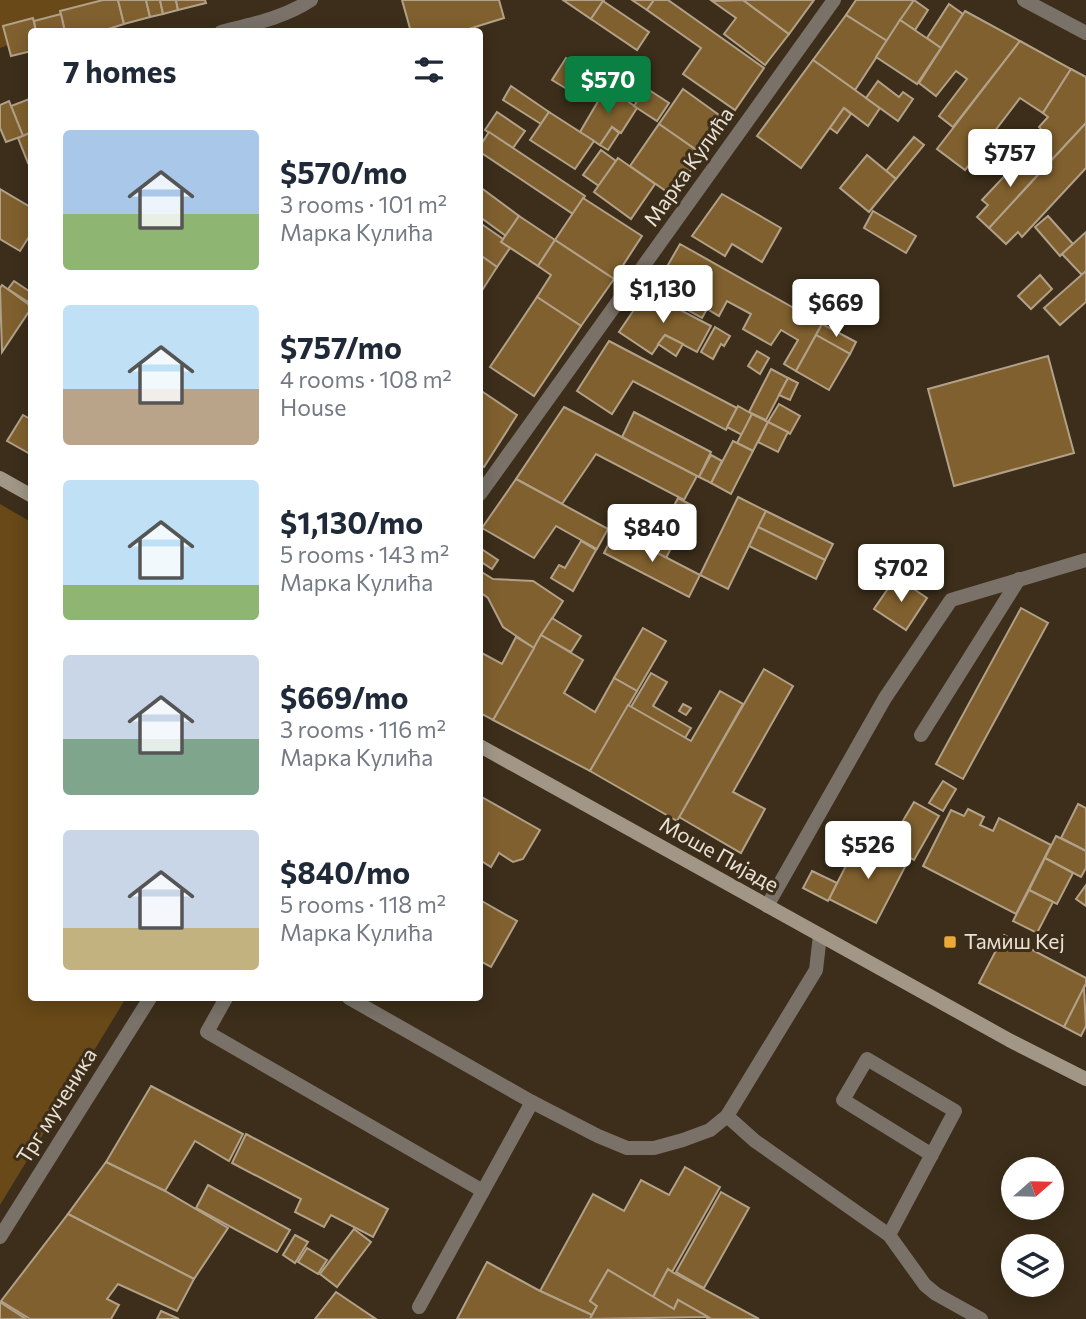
<!DOCTYPE html>
<meta charset="utf-8">
<style>
body{margin:0;font-family:Commissioner,sans-serif;background:#f6f6f7;color:#1f2937;height:100vh;display:flex;flex-direction:column;font-size:26px;white-space:nowrap}
*{box-sizing:border-box;margin:0}
p{font-size:23px;color:#747a83}
.icon{flex:none;width:38px;height:38px;fill:none;stroke:currentColor;stroke-width:2;stroke-linecap:round;stroke-linejoin:round}
.map{position:relative;flex:1;overflow:hidden}
.details{position:absolute;left:28px;top:28px;width:455px;height:973px;display:flex;flex-direction:column;background:#fff;border-radius:7px;box-shadow:0 4px 18px #0003}
.details>*{flex:none}
.needle{width:46px;rotate:70deg}
.buttons{position:absolute;left:1001px;top:1157px;display:grid;gap:14px}
.buttons a{display:grid;place-items:center;width:63px;height:63px;border-radius:50%;background:#fff;box-shadow:0 4px 18px #0003;font-size:35px}
.price{position:absolute;translate:-50% -60px;padding:0 16px;border-radius:7px;background:#fff;color:#222;font-size:23px;line-height:46px;filter:drop-shadow(0 2px 4px #0008)}
.price::after{content:'';position:absolute;left:50%;top:42px;width:21px;height:16px;margin-left:-10px;background:inherit;clip-path:polygon(0 0,100% 0,50% 100%)}
.price.current{background:#0b8043;color:#fff}
ul{padding:0;list-style:none}
li{display:flex;align-items:center;gap:21px;height:175px;padding:0 35px}
li span{display:grid;place-items:center;flex:none;width:196px;height:140px;border-radius:7px;color:#555}
li>.icon{margin-inline-start:auto}
span .icon{width:84px;height:84px;fill:#fffc;stroke-width:1}
li b{font-size:30px}
h2{display:flex;justify-content:space-between;align-items:center;height:84px;padding:0 35px;font-size:30px}
.map>svg:first-child{display:block}
.green{fill:#684917}
.building{fill:#80602e;stroke:#b2a189;stroke-width:2}
.lines{fill:none;stroke-linecap:round;stroke-linejoin:round}
.lane{stroke:#7a7268;stroke-width:14}
.street{stroke:#7a7268;stroke-width:14}
.secondary{stroke:#a29787;stroke-width:14}
.poi-dot{fill:#eca93a;stroke:#3c2e1a;stroke-width:2.5}
.labels{text-anchor:middle;stroke-width:6;stroke-linejoin:round;paint-order:stroke}
.street-label{font-size:21px;fill:#ebe2d6;stroke:#3c2e1a}
.poi-label{font-size:21px;fill:#ebe2d6;stroke:#3c2e1a;text-anchor:start}
</style>
<div class="map">
<svg width="1086" height="1319" viewBox="0 0 1086 1319">
<rect width="100%" height="100%" fill="#3c2e1a"/>
<g class="green">
<path d="M0,0h114l-66,31 -16,1 -1,5 -31,11z"/>
<path d="M0,504l31,18 1,476h94l-126,207z"/>
</g>
<g class="building">
<path d="M103,0h15l6,24 -25,8h-34l-5,-21z"/>
<path d="M118,0h28l4,17 -26,7z"/>
<path d="M146,0h14l3,14 -13,3z"/>
<path d="M160,0h16l2,10 -15,4z"/>
<path d="M176,0h29l1,3 -28,7z"/>
<path d="M402,0h97l5,18 -45,14h-48z"/>
<path d="M563,0h41l-13,19z"/>
<path d="M632,0h22l-7,10z"/>
<path d="M654,0h14l96,68 -29,42 -52,-36 18,-26 -54,-38z"/>
<path d="M743,0l46,34 -24,31 -41,-31 12,-16 -24,-17z"/>
<path d="M743,0h71l-25,34z"/>
<path d="M856,0h58l-27,41 -41,-26z"/>
<path d="M914,0l14,10 -13,20 -15,-10z"/>
<path d="M603,1l46,31 -12,18 -46,-31z"/>
<path d="M949,4l14,10 -22,34 -14,-10z"/>
<path d="M965,11l55,30 -67,86 -14,-11 28,-37 -11,-8 -20,25 -17,-13z"/>
<path d="M61,14l4,18h-29l-2,-11z"/>
<path d="M846,15l41,26 -32,49 -42,-30z"/>
<path d="M33,18l3,14h-4v19l-21,5 -8,-30z"/>
<path d="M900,20l41,28 -24,36 -41,-27z"/>
<path d="M1020,41l51,28 -28,44 -23,-15 -55,72 -28,-21z"/>
<path d="M566,58l23,14 -14,22 -23,-14z"/>
<path d="M813,60l67,48 -12,18 -24,-18 -43,60 -44,-32z"/>
<path d="M1071,69l15,8v46l-42,45 -17,-16 17,-20 -5,-5 9,-10 -5,-4z"/>
<path d="M589,72l18,14 -9,15 -20,-12z"/>
<path d="M878,81l21,16 4,-5 10,7 -15,22 -32,-23z"/>
<path d="M511,86l38,26 -8,12 -38,-24z"/>
<path d="M607,86l30,22 -16,25 -9,-6 -12,18 -20,-13z"/>
<path d="M646,88l23,15 -12,18 -23,-15z"/>
<path d="M683,89l43,31 -24,34 -43,-30z"/>
<path d="M32,98v34l-9,4 -12,-30z"/>
<path d="M9,101l14,35 -17,6 -6,-14v-23z"/>
<path d="M844,108l7,6 -14,19 -7,-5z"/>
<path d="M497,112l28,19 -12,17 -28,-18z"/>
<path d="M549,112l45,29 -19,28 -45,-29z"/>
<path d="M1086,123v45l-64,69 -4,-5 -12,12 -17,-16z"/>
<path d="M659,124l43,30 -29,42 -43,-30z"/>
<path d="M612,127l7,6 -11,17 -8,-5z"/>
<path d="M32,132v30l-4,1 -10,-25z"/>
<path d="M489,132l96,64 -12,18 -93,-62v-6z"/>
<path d="M914,137l10,8 -28,34 -10,-8z"/>
<path d="M601,150l15,11 -17,25 -16,-11z"/>
<path d="M1027,152l17,16 -55,60 -12,-11 11,-12 -6,-5z"/>
<path d="M867,155l29,24 -27,33 -29,-24z"/>
<path d="M618,158l37,26 -24,35 -37,-27z"/>
<path d="M480,187l39,29 -13,20 -26,-19z"/>
<path d="M0,189l32,19v24l-12,19 -20,-12z"/>
<path d="M722,194l59,34 -19,34 -30,-18 -7,12 -33,-20z"/>
<path d="M583,198l59,38 -28,43 -59,-39z"/>
<path d="M873,211l43,25 -10,17 -42,-25z"/>
<path d="M519,216l36,24 -17,26 -37,-24z"/>
<path d="M1048,216l25,28 -13,12 -25,-29z"/>
<path d="M480,223l23,16 -2,3 9,6 -13,19 -17,-12z"/>
<path d="M1086,232v39l-4,4 -20,-21z"/>
<path d="M555,240l59,39 -33,47 -44,-29 14,-22 -13,-9z"/>
<path d="M680,244l142,80 -26,47 -12,-7 14,-24 -17,-10 -10,15 -28,-16 8,-15 -24,-13 -8,15 -12,-7 -5,9 -49,-27z"/>
<path d="M480,255l17,12 -14,22 -3,-3z"/>
<path d="M1086,271v31l-26,23 -16,-17z"/>
<path d="M1040,275l12,14 -21,20 -13,-13z"/>
<path d="M14,281l18,12 -4,9 -20,-13z"/>
<path d="M2,285l30,22 -30,45 -2,-64z"/>
<path d="M646,292l65,34 -14,26 -32,-17 -13,19 -33,-22z"/>
<path d="M537,297l44,29 -47,70 -44,-29z"/>
<path d="M822,324l34,18 -6,12 -34,-19z"/>
<path d="M715,327l15,9 -6,10 -3,-2 -8,15 -12,-7z"/>
<path d="M665,335l18,9 -7,12 -18,-12z"/>
<path d="M816,335l34,19 -21,36 -33,-19z"/>
<path d="M609,341l128,67 -11,22 -93,-49 -21,33 -35,-23z"/>
<path d="M757,351l12,7 -9,16 -12,-8z"/>
<path d="M1048,356l26,97 -120,33 -26,-97z"/>
<path d="M771,369l17,9 -22,42 -17,-8z"/>
<path d="M788,378l10,5 -8,17 -11,-5z"/>
<path d="M480,390l37,25 -33,52 -4,-2z"/>
<path d="M779,404l21,12 -10,18 -22,-12z"/>
<path d="M738,406l14,8 -10,21 -15,-8z"/>
<path d="M564,407l133,69 -13,24 -88,-46 -34,50 -46,-25z"/>
<path d="M634,412l77,40 -12,25 -77,-40z"/>
<path d="M752,414l16,8 -15,29 -16,-8z"/>
<path d="M23,415l9,5v35l-25,-14z"/>
<path d="M768,422l20,10 -10,20 -20,-10z"/>
<path d="M733,441l20,10 -22,43 -20,-11z"/>
<path d="M711,455l11,6 -11,22 -12,-6z"/>
<path d="M516,479l92,50 -11,20 -41,-23 -22,32 -52,-30z"/>
<path d="M738,497l28,14 -38,78 -28,-14z"/>
<path d="M678,498l15,8 -27,52 -39,-21 10,-19 24,13z"/>
<path d="M766,511l67,33 -8,16 -67,-33z"/>
<path d="M758,527l67,33 -9,19 -67,-33z"/>
<path d="M615,531l85,44 -11,22 -85,-44z"/>
<path d="M581,541l15,9 -23,41 -22,-13 8,-13 6,3z"/>
<path d="M480,548l18,12 -6,9 -12,-8z"/>
<path d="M480,571l13,8 40,2 30,20 -29,47 -31,-21 -15,-29 -8,-6z"/>
<path d="M896,577l31,21 -21,32 -32,-21z"/>
<path d="M1021,608l27,15 -85,156 -27,-15z"/>
<path d="M552,618l29,18 -10,16 -30,-17z"/>
<path d="M643,628l23,13 -29,50 -23,-13z"/>
<path d="M541,635l42,25 -19,33 31,19 19,-34 23,13 -47,80 -97,-51z"/>
<path d="M516,637l18,11 -41,72 -13,-7v-61l22,12z"/>
<path d="M764,669l29,17 -60,106 32,17 -24,44 -62,-36z"/>
<path d="M651,673l16,9 -14,24 38,22 -6,10 -54,-31z"/>
<path d="M720,691l23,13 -66,117 -87,-50 38,-66 63,36z"/>
<path d="M683,704l8,4 -5,7 -7,-4z"/>
<path d="M943,781l13,8 -13,22 -14,-8z"/>
<path d="M480,796l60,34 -17,29 -10,3 -14,-9 -8,14 -11,-7z"/>
<path d="M914,802l25,14 -25,44 -26,-14z"/>
<path d="M1078,804l8,4v43l-25,-13z"/>
<path d="M968,809l16,8 -4,8 13,6 6,-13 52,27 -35,69 -93,-48 28,-56 13,6z"/>
<path d="M1056,836l30,15v17l-5,9 -36,-19z"/>
<path d="M860,838l47,25 -31,60 -47,-24z"/>
<path d="M1045,858l28,15 -16,31 -28,-14z"/>
<path d="M812,871l25,12 -9,18 -25,-13z"/>
<path d="M1086,885v21l-10,-7z"/>
<path d="M1029,890l24,12 -16,31 -24,-12z"/>
<path d="M480,900l37,21 -26,46 -11,-6z"/>
<path d="M1004,935l82,43v6l-22,43 -85,-44z"/>
<path d="M1084,987l2,39 -5,10 -17,-9z"/>
<path d="M151,1086l92,48 -14,27 -34,-20 -30,50 -59,-29z"/>
<path d="M246,1134l142,75 -15,28 -42,-22 -7,12 -29,-15 6,-13 -69,-36z"/>
<path d="M106,1162l59,29 63,37 -34,51 -126,-65z"/>
<path d="M685,1167l35,20 -48,85 -4,-3 -15,28 -45,-27 -18,31 7,5 -5,9 -52,-24 53,-97 31,17 17,-31 28,15z"/>
<path d="M208,1185l82,45 -13,22 -81,-44z"/>
<path d="M721,1192l28,16 -45,80 -28,-16z"/>
<path d="M68,1214l126,65 -17,32 -59,-27 -11,15 12,6 -8,14h-81l-29,-18z"/>
<path d="M354,1229l17,13 -34,45 -17,-13z"/>
<path d="M295,1235l13,7 -13,21 -12,-8z"/>
<path d="M307,1248l20,12 -9,14 -20,-12z"/>
<path d="M487,1262l53,29 52,24 -2,4h-133z"/>
<path d="M668,1269l4,3 87,47h-52l1,-2 -30,-17 -4,9 -21,-12z"/>
<path d="M608,1270l66,39 4,-9 30,17 -118,2 7,-13 -7,-5z"/>
<path d="M336,1292l40,27h-61z"/>
<path d="M0,1302l26,17h-26z"/>
<path d="M161,1311l18,8h-22z"/>
</g>
<g class="lines">
<g class="lane">
<path d="M221,32c31,-8 63,-14 90,-32"/>
<path d="M921,735l98,-156"/>
<path d="M767,906l118,-208 66,-98 135,-40"/>
<path d="M226,998l-19,34 276,159"/>
<path d="M349,998l183,104 66,34 29,12h27l29,-8 27,-10 17,-14 89,-146 4,-35"/>
<path d="M727,1116l28,25 134,94 36,50 11,9 45,25"/>
<path d="M889,1235l66,-124 -88,-52 -24,41 89,55"/>
<path d="M419,1307l113,-205"/>
</g>
<g class="street">
<path d="M1024,0l62,33"/>
<path d="M480,494l354,-494"/>
<path d="M0,1237l150,-239"/>
</g>
<g class="secondary">
<path d="M0,478l32,18"/>
<path d="M480,746l529,294 77,39"/>
</g>
</g>
<rect class="poi-dot" x="943" y="935" width="14" height="14" rx="3.5"/>
<g class="labels">
<g class="street-label">
<text transform="translate(689 167) rotate(-55)" y="7">Марка Кулића</text>
<text transform="translate(719 855) rotate(29)" y="7">Моше Пијаде</text>
<text transform="translate(57 1106) rotate(-58)" y="7">Трг мученика</text>
</g>
<g class="poi-label">
<text x="964" y="949">Тамиш Кеј</text>
</g>
</g>
</svg>
<div class="buttons">
<a><svg class="needle" viewBox="-14 -14 28 28"><path d="M0-13l5 13h-10z" fill="#e53935"/><path d="M0 13l5-13h-10z" fill="#747a83"/></svg></a>
<a><svg class="icon" aria-label="layers" viewBox="0 0 24 24"><path d="M12 4l9 5-9 5-9-5zM3 14l9 5 9-5"/></svg></a>
</div>
<b class="price current" style="left:608px;top:116px">$570</b>
<b class="price" style="left:1010px;top:189px">$757</b>
<b class="price" style="left:663px;top:325px">$1,130</b>
<b class="price" style="left:836px;top:339px">$669</b>
<b class="price" style="left:652px;top:564px">$840</b>
<b class="price" style="left:901px;top:604px">$702</b>
<b class="price" style="left:868px;top:881px">$526</b>
<section class="details">
<h2>7 homes<svg class="icon" aria-label="filters" viewBox="0 0 24 24"><path d="M4 7h16M4 17h16"/><circle cx="9" cy="7" r="2"/><circle cx="15" cy="17" r="2"/></svg></h2>
<ul>
<li><span style="background:linear-gradient(#a9c7e8 60%,#8fb573 0)"><svg class="icon" aria-label="home" viewBox="0 0 24 24"><path d="M3 11l9-7 9 7M6 9v11h12V9"/></svg></span><div><b>$570/mo</b><p>3 rooms · 101 m²</p><p>Марка Кулића</p></div></li>
<li><span style="background:linear-gradient(#bfe0f5 60%,#b9a48a 0)"><svg class="icon" aria-label="home" viewBox="0 0 24 24"><path d="M3 11l9-7 9 7M6 9v11h12V9"/></svg></span><div><b>$757/mo</b><p>4 rooms · 108 m²</p><p>House</p></div></li>
<li><span style="background:linear-gradient(#bfe0f5 75%,#8fb573 0)"><svg class="icon" aria-label="home" viewBox="0 0 24 24"><path d="M3 11l9-7 9 7M6 9v11h12V9"/></svg></span><div><b>$1,130/mo</b><p>5 rooms · 143 m²</p><p>Марка Кулића</p></div></li>
<li><span style="background:linear-gradient(#c9d6e8 60%,#7fa58c 0)"><svg class="icon" aria-label="home" viewBox="0 0 24 24"><path d="M3 11l9-7 9 7M6 9v11h12V9"/></svg></span><div><b>$669/mo</b><p>3 rooms · 116 m²</p><p>Марка Кулића</p></div></li>
<li><span style="background:linear-gradient(#c9d6e8 70%,#c2b280 0)"><svg class="icon" aria-label="home" viewBox="0 0 24 24"><path d="M3 11l9-7 9 7M6 9v11h12V9"/></svg></span><div><b>$840/mo</b><p>5 rooms · 118 m²</p><p>Марка Кулића</p></div></li>
</ul>
</section>
</div>
